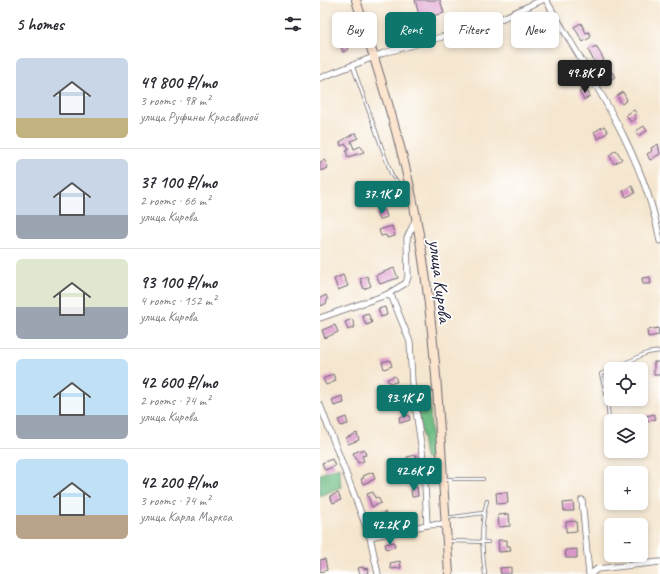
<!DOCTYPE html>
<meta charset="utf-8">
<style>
body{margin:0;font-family:Caveat,sans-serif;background:#f7f7f7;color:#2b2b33;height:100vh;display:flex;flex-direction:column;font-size:15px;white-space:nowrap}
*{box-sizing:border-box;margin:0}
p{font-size:13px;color:#7c7c81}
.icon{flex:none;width:22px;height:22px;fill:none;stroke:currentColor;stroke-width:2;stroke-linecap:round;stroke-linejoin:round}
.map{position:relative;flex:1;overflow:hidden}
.sheet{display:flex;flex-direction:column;background:#fff;width:320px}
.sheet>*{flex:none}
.guide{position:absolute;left:12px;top:12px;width:268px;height:36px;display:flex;gap:8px}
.fabs{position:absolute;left:284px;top:362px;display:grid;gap:8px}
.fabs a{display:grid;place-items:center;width:44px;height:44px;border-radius:6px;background:#fff;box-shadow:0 2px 6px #0003;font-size:20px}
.price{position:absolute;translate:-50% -34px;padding:0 9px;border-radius:4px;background:#0f766e;color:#fff;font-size:13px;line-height:26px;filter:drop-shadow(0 1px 2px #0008)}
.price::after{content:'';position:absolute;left:50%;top:24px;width:12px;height:9px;margin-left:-6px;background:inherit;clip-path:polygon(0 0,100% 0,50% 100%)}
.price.selected{background:#222;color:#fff}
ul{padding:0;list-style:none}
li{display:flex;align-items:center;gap:12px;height:100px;padding:0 16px}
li+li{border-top:1px solid #e1e1e2}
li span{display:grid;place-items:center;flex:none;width:112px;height:80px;border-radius:6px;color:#555}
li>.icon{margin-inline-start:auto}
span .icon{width:48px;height:48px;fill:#fffc;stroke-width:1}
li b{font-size:17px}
h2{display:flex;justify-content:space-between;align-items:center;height:48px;padding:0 16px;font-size:17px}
.tag{padding:0 14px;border-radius:6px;background:#fff;box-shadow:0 2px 6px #0003;font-size:14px;line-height:36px}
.tag.selected{background:#0f766e;color:#fff}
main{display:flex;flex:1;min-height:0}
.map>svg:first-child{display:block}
.forest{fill:#71be86;stroke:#4a7060}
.building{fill:#db96c9}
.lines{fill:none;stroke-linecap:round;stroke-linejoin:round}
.lane-casing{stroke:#6c676f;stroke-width:4}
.street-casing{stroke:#6c676f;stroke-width:7}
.secondary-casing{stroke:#6c676f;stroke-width:10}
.lane{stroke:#fff;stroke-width:2.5}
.street{stroke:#fff;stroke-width:5.5}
.secondary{stroke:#fce5cf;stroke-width:8}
.labels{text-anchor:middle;stroke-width:3.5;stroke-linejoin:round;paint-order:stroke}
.street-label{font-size:19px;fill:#22223b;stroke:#fff}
</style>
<main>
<section class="sheet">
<h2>5 homes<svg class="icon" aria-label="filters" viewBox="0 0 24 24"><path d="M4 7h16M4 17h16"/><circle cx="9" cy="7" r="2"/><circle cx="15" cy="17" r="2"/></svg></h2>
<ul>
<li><span style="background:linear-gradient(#c9d6e8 75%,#c2b280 0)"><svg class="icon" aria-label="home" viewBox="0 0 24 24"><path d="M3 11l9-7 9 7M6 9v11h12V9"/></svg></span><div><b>49 800 ₽/mo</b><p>3 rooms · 98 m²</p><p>улица Руфины Красавиной</p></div></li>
<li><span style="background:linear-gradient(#c9d6e8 70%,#9aa5b1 0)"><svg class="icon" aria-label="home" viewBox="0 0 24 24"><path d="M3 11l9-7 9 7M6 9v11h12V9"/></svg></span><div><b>37 100 ₽/mo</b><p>2 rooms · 66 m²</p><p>улица Кирова</p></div></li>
<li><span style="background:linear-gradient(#dfe7d0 60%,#9aa5b1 0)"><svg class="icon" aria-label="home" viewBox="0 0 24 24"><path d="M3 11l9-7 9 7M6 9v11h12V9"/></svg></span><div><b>93 100 ₽/mo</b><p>4 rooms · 152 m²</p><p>улица Кирова</p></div></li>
<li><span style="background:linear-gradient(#bfe0f5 70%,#9aa5b1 0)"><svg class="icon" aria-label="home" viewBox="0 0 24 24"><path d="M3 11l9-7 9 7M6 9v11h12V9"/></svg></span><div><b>42 600 ₽/mo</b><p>2 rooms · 74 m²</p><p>улица Кирова</p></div></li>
<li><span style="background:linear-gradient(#bfe0f5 70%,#b9a48a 0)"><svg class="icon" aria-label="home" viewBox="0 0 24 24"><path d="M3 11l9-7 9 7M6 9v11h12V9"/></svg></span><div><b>42 200 ₽/mo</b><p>3 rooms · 74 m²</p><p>улица Карла Маркса</p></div></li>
</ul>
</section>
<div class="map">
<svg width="340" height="574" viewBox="0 0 340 574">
<rect width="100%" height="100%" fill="#fff"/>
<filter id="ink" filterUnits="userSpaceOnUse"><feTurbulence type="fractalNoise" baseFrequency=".025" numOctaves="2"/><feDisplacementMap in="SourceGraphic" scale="8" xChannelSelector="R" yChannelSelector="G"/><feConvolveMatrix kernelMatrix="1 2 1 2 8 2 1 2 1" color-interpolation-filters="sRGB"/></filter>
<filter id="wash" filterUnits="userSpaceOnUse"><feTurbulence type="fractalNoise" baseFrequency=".012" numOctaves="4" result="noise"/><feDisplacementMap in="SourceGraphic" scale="16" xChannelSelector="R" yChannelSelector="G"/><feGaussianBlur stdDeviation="0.9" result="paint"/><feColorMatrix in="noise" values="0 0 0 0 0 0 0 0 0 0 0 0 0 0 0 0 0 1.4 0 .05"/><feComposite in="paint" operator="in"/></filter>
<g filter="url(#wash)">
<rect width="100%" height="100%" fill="#f5e6cf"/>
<g class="forest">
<path d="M101,397h5l4,4 2,57 -4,2 -3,-2 -8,-57z"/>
<path d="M19,467l2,20 -21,9v-22z"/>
</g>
<g id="blocks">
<g class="building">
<path d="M95,0h25l4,13 -24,6z"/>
<path d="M220,12l3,5 -9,5 -3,-5z"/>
<path d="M261,23l5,10 3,-1 2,5 -8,5 -9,-15z"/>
<path d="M230,30l5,8 -7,4 -5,-8z"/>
<path d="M26,41l3,8 -6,3 -3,-8z"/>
<path d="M276,46l8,14 -8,5 -8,-15z"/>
<path d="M254,68l4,7 -14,8 -4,-7z"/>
<path d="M286,71l2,3 4,-2 3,5 -8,5 -5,-9z"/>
<path d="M266,88l4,8 -6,4 -5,-8z"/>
<path d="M303,92l4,8 -5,4 -5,-8z"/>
<path d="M314,110l3,4 -3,1 2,4 -5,3 -5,-7z"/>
<path d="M284,126l4,6 -10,7 -4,-7z"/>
<path d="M324,126l3,5 -9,5 -2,-5z"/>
<path d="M36,132l2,6 -7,3 3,8 7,-3 3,6 -16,5 -2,-6 3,-2 -3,-5 -5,2 -1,-4z"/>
<path d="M338,144l2,10 -10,6 -3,-6 5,-3 -1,-3z"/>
<path d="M296,150l6,9 -8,5 -5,-9z"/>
<path d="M5,160l3,8 -8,3v-9z"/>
<path d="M312,186l3,7 -9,4 -3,-6z"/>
<path d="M58,188l2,6 -10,3 -2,-6z"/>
<path d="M65,210l2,7 -8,3 -3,-7z"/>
<path d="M72,226l3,10 -8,2 -1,-3 -5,1 -2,-6z"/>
<path d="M74,268l4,10 -18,6 -4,-9z"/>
<path d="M23,275l5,11 -10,4 -4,-11z"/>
<path d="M47,276l4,10 -7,3 -4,-10z"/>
<path d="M330,277l1,7h-8l-1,-6z"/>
<path d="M6,295l2,5 -2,1 1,2 -6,3 -1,-8z"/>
<path d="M65,307l2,8 -6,2 -3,-8z"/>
<path d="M48,313l4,10 -6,2 -4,-10z"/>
<path d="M32,319l3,8 -7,3 -3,-8z"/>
<path d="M15,325l3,7 -13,6 -3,-8z"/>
<path d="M338,328l1,7 -11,2 -1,-7z"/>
<path d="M70,360l2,6 -8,3 -2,-7z"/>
<rect x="334" y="362" width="6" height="13"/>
<path d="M13,374l3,7 -10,4 -3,-6z"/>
<path d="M75,376l2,6 -8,1 -2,-4z"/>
<path d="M77,393l2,5 3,-1 2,5 -9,3 -4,-11z"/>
<path d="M22,396l2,7 -10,3 -2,-6z"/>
<path d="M334,414l2,5 -13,4 -1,-6z"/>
<path d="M89,415l1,5 -10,3 -1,-6z"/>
<path d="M26,417l2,7 -7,2 -3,-6z"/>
<path d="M37,433l2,7 -11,4 -2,-6z"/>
<path d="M44,449l2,6 -4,1 2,5 -6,2 -5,-10z"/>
<path d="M96,455l2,6 -9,2 -2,-6z"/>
<path d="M12,459l3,7 -10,4 -3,-7z"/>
<path d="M53,472l2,7 -12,5 -2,-5 3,-1 -1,-2z"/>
<path d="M97,487l1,9 -6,1 -1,-9z"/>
<path d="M53,492l2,6 3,-1 3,6 -9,4 -5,-13z"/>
<path d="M187,492l1,11 -11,1 -1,-11z"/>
<path d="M18,493l3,7 -8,3 -3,-7z"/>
<path d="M253,502l1,9h-10l-1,-8z"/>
<path d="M65,512l3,7 -11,4 -2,-7z"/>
<path d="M189,514l1,12 -11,1 -1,-12z"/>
<path d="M256,521l1,10 -11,1v-10z"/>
<path d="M178,540h9v6h3l1,5 -12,1z"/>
<path d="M74,542l1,5 -9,2 -1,-5z"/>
<path d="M257,549v9h-11l-1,-8z"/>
<path d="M5,559l2,11 -7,2v-12z"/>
<path d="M80,561l1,7 -10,1 -1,-6z"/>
<path d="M43,567l1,2 3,-1 1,5 -8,1 -2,-6z"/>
<path d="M191,567v7h-10l-1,-6z"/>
</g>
</g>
</g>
<g filter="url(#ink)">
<use href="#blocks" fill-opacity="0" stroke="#6c676f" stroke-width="1"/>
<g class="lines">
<defs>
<g id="lane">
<path d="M33,67l39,109 17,19"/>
<path d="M290,431l-3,-34 -6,-23 46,-21 13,-2"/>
<path d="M125,479h38"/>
<path d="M126,518l37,-5"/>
<path d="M129,541l39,1"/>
<path d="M165,574c-3,-25 -5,-49 2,-73"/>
</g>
<g id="street">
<path d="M226,0c43,75 99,155 114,241"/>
<path d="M0,78l64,-25 108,-30 50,-23"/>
<path d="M66,295l20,-12 2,-6 -1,-39 9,-19"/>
<path d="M0,318l66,-23 6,2 18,45 2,41 12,82 3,60"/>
<path d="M0,405l50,132 8,37"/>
<path d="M262,500l7,74"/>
<path d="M50,537l57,-12 18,-1"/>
<path d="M271,574l6,-5 63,-7"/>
</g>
<path id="secondary" d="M36,0c24,77 50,154 63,234 19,112 22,227 30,340"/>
</defs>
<use href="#lane" class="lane-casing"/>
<use href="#street" class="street-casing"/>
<use href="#secondary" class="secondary-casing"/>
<use href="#lane" class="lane"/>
<use href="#street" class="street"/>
<use href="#secondary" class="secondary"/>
</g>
</g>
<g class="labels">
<g class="street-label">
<text transform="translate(121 281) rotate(83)" y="7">улица Кирова</text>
</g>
</g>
</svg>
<div class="fabs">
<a><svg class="icon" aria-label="locate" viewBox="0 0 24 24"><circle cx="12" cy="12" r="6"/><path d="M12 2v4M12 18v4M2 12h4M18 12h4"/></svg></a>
<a><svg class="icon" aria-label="layers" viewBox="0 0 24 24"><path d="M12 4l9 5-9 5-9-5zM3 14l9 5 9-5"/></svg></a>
<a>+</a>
<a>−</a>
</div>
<b class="price selected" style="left:265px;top:94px">49.8K ₽</b>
<b class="price" style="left:62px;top:215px">37.1K ₽</b>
<b class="price" style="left:84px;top:419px">93.1K ₽</b>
<b class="price" style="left:94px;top:492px">42.6K ₽</b>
<b class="price" style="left:70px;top:546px">42.2K ₽</b>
<div class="guide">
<a class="tag">Buy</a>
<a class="tag selected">Rent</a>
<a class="tag">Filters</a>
<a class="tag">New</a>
</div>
</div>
</main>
